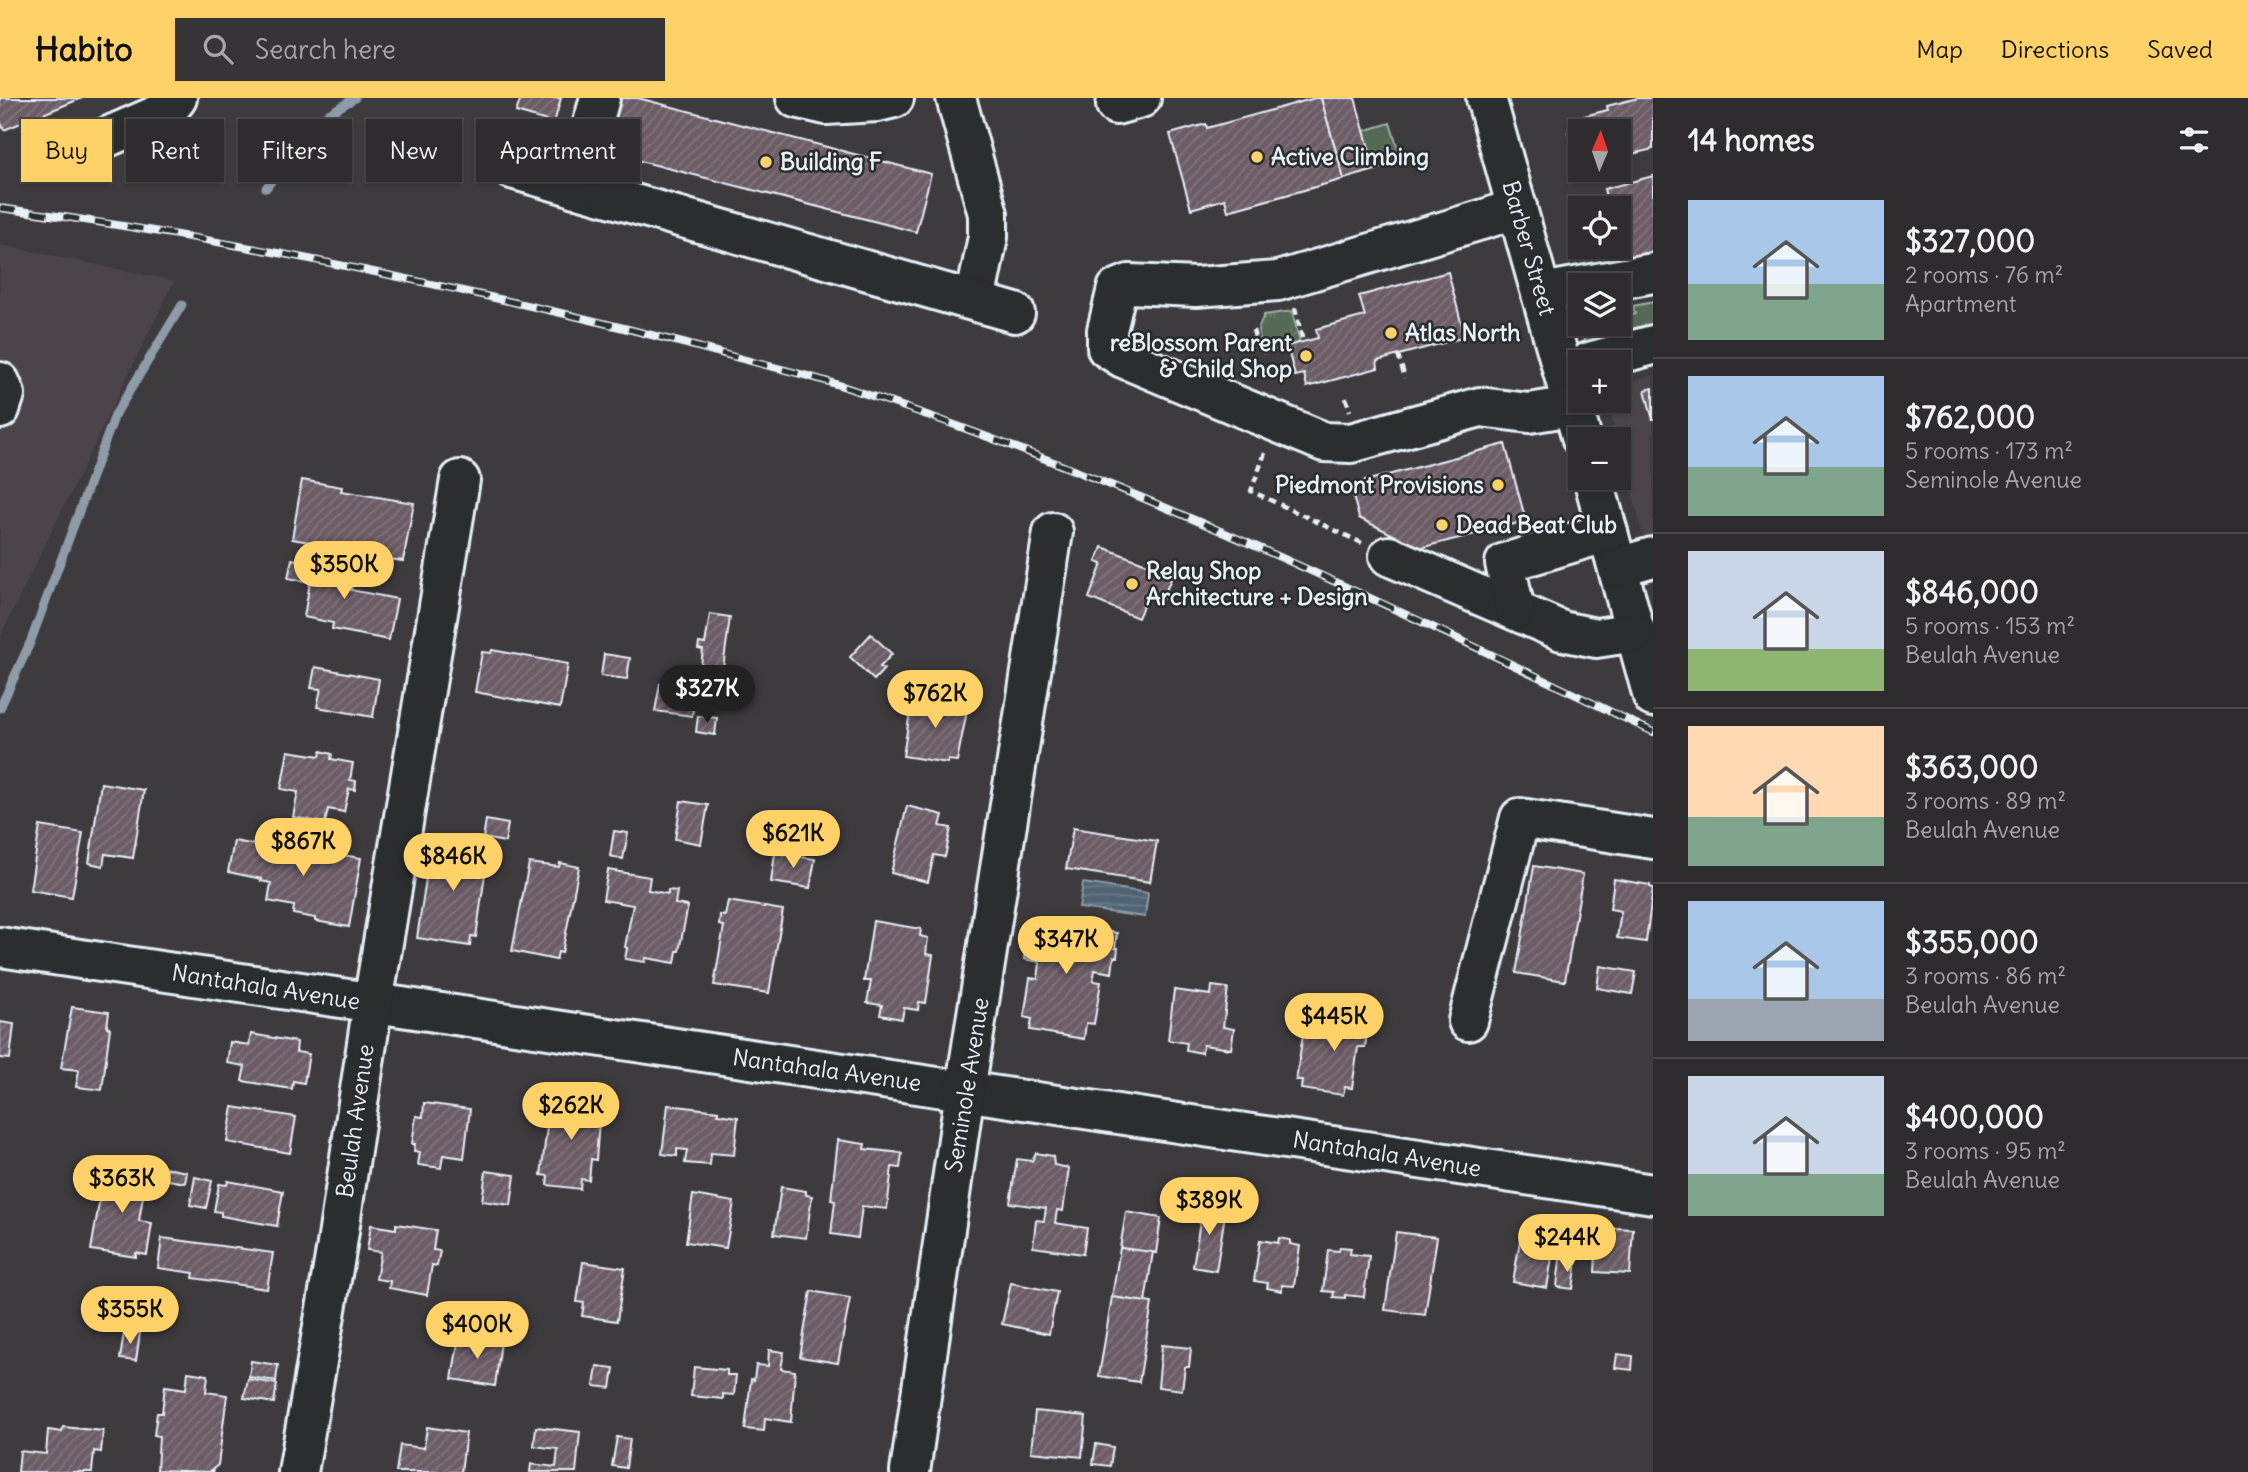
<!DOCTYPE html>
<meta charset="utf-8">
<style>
body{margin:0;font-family:Delius,sans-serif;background:#363437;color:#f1f3f6;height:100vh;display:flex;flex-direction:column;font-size:26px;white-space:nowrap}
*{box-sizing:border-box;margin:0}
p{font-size:23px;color:#a7a7aa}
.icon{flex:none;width:38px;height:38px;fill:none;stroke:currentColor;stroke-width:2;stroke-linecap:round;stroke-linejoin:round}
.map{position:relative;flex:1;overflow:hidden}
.side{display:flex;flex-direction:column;background:#2e2c2f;width:595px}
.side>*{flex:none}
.banner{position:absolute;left:21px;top:21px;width:665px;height:63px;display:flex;gap:14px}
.needle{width:46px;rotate:2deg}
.buttons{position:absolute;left:1568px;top:21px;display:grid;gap:14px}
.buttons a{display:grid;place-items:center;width:63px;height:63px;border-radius:0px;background:#2e2c2f;box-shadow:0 2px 5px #0004,0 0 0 2px #49484b;font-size:35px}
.price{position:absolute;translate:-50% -60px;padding:0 16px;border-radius:24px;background:#ffd166;color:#111;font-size:23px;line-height:46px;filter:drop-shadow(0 2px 4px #0008)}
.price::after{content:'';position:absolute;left:50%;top:42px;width:21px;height:16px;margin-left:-10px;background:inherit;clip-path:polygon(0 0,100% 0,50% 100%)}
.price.current{background:#222;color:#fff}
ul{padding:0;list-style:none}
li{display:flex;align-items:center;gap:21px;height:175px;padding:0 35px}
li+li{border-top:2px solid #49484b}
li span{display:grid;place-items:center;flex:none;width:196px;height:140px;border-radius:0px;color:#555}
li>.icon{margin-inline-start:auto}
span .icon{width:84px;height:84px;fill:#fffc;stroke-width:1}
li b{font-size:30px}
h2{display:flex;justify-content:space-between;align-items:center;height:84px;padding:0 35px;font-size:30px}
.chip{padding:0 24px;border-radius:0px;background:#2e2c2f;box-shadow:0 2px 5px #0004,0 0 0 2px #49484b;font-size:24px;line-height:63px}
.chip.current{background:#ffd166;color:#111}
header{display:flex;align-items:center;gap:42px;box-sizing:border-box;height:98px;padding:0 35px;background:#ffd166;color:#111}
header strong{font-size:33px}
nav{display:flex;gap:38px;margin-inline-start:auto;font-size:24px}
.search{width:490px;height:63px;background:#363437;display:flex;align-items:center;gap:18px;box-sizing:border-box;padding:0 24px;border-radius:0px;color:#a7a7aa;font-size:26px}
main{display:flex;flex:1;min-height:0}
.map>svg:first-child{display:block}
.built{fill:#4c454b}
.grass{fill:#556a55;stroke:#9eaea6;stroke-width:2}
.park{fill:url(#park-tufts);stroke:#9eaea6;stroke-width:2}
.water{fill:url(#water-rules);stroke:#8d9ca8;stroke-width:2}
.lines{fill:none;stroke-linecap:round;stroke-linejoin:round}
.stream{stroke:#8d9ca8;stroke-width:9}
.building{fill:url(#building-hatch);stroke:#e8f1f8;stroke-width:2}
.minor-casing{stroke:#e8f1f8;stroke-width:44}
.path{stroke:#e8f1f8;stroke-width:4.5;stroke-dasharray:7 5;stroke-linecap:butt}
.minor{stroke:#2a2d2e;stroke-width:38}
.rail-casing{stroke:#e8f1f8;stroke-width:8}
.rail{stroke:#2a2d2e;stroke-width:5;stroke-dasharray:16;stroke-linecap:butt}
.poi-dot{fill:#ffd166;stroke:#2a2d2e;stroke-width:2.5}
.labels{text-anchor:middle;stroke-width:5;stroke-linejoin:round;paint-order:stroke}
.poi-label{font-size:23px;font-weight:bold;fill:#e8f1f8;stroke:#2a2d2e;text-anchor:start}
.street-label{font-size:23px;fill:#e8f1f8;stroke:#2a2d2e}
</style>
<header>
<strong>Habito</strong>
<div class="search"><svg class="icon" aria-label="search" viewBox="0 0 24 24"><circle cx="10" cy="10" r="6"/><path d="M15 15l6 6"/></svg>Search here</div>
<nav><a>Map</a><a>Directions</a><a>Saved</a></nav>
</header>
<main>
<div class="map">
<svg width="1653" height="1374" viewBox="0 0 1653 1374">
<defs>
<pattern id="park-tufts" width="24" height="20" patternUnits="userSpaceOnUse" patternTransform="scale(1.75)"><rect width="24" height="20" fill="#556a55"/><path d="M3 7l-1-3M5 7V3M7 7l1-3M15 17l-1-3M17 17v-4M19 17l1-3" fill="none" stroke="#6d806e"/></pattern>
<pattern id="water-rules" width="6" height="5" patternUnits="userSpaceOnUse" patternTransform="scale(1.75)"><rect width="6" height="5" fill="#506473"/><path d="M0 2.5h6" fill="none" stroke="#697b88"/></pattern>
<pattern id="building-hatch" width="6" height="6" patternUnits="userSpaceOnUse" patternTransform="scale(1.75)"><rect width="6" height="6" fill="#6c5c66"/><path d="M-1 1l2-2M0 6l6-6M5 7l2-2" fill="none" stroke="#81747d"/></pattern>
</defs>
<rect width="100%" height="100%" fill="#3e3b3f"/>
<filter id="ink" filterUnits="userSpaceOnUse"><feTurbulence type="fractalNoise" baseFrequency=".0143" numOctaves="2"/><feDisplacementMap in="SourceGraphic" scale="14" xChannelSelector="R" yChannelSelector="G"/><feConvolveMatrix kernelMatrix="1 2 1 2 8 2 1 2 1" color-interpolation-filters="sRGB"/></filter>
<g filter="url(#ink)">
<g class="built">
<path d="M0,147l174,36 -174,356z"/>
<path d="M1653,278v200l-34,-137h-2l-10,-38h12v-17z"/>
</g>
<g class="grass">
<path d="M1390,25l12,39 -27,8 -11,-39z"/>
<path d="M1653,204v23l-68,18 -4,-19h38v-4l16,-6 -2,-8z"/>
</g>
<path class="park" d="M1292,213l8,32 -37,10 -5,-24 6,-14z"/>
<path class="water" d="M1083,785l65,10 -3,24 -66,-9z"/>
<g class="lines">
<g class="stream">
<path d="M266,90l49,-66 40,-24"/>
<path d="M0,610l30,-65 85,-228 67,-110"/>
</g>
</g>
<g class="building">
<path d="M0,0h82l-78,32 -4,-9z"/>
<path d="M521,0h40l-7,25 -38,-11z"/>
<path d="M615,0h23l293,76 -15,58 -315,-81z"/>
<path d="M1315,0h6l23,81 -116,32 -3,-12 -34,10 -21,-75 36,-10 1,4z"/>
<path d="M1321,0h34l20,72 -31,9z"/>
<path d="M1638,0h15v51l-34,8v-26h-39v24l-6,1 -6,-24 19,-5 -3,-11 24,-6 -1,-4z"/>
<path d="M1653,78v78l-30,8 -4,-16v-38h-10l-5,-19z"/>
<path d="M1605,100l2,10h-17l8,-2 -1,-6z"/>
<path d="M1448,174l17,65 -88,24 1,7 -71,19 -3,-13 -9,2 -8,-30 31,-8 -2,-9 49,-13 -6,-20z"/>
<path d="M1653,290v32l-8,-30z"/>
<path d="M1505,346l21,77 -106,27 -61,-30 -9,-33z"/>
<path d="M302,382l40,7 -1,4 73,12 -11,58 -54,-8v-4l-57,-10z"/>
<path d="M1102,449l71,27 -11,26 -14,-6 -10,24 -49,-20 13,-34 -6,-2z"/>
<path d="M292,461l63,12 -4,19 46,9 -8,41 -57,-11 1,-6 -29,-6 6,-35 -22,-4z"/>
<path d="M710,516l20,3 -7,51 -22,-3 2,-15 -5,-1 1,-6 6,1z"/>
<path d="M871,536l21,20 -12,13 4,2 -10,11 -24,-23z"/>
<path d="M492,552l76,14 -8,44 -85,-16 7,-40 9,1z"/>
<path d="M604,556l26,4 -3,21 -26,-3z"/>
<path d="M315,569l64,12 -6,38 -56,-10 4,-18 -10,-1z"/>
<path d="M660,586l36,6 -4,26 -37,-5z"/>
<path d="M922,600l46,8 -11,55 -9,-1v3l-45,-7 9,-57 9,2z"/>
<path d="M698,618l19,2 -2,17 -19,-3z"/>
<path d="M288,653l32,5 1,-5 11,3 -1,5 22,4 -3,17 6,1 -1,9 -6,-1 -5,23 -16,-3 -3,14 -32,-6 5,-25 -17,-3z"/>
<path d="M101,685l43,7 -11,68 -28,-4 -2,12 -14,-3z"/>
<path d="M681,703l27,4 -7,39 -26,-5z"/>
<path d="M907,708l36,9 -3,11 11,2 -6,29 -11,-2 -6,27 -37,-9z"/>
<path d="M486,722l22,4 -3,18 -22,-4z"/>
<path d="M40,728l43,7 -11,64 -42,-7z"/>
<path d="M1073,730l84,13 -7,41 -84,-13z"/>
<path d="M614,733l14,2 -5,26 -13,-3z"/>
<path d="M435,740l51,8 -2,14h3l-11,77 -5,-1 -1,10 -53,-8 13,-86h3z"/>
<path d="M234,743l44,8v-5l25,4 1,-5 26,4v6l31,5 -12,69 -34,-6v-3l-22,-4 1,-8 -26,-5 3,-18 -10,-2 1,-2 -34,-7z"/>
<path d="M775,755l40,6 -5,29 -39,-6z"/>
<path d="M529,765l30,4 1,-4 19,4 -17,86 -4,-1 -2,8 -44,-9z"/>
<path d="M1534,768l49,8 -18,107 -49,-8z"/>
<path d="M608,772l42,7 -2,13 20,4v-4l9,1 -2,13 13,2 -9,45h-2l-2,12 -29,-5 -1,4 -20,-3 2,-11 -2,-1 8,-42 -30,-5z"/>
<path d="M1614,781l36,6v2l3,1 -7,54 -29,-4 4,-27 -11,-2z"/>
<path d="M728,803l55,9 -14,83 -55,-8 10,-59 -5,-1 1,-10 5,1z"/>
<path d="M1029,822l35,5 1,-4 17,3v3l35,6 -2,15h3l-1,9h-3l-2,16 -17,-3 -2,11 8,1 -7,42 -8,-1 -2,16 -54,-9 2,-11 -8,-2 6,-39 8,1 2,-17 -16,-3z"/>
<path d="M873,823l48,8 -1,7 8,2 -2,16 7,1 -7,48 -7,-1 -1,8 -14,-2 -2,11 -22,-4 2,-10 -15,-2 4,-22h-7z"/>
<path d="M1600,868l36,6 -4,22 -35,-6z"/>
<path d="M1212,888l16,2 -5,39 11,2 -3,20 -28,-4 -1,8 -16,-3 1,-7 -19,-3 6,-50 37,5z"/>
<path d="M1341,904l30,5 -6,40h-7l-6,41 -7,-1 -2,8 -42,-6 1,-9h-6l7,-46 32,5z"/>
<path d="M72,909l37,5 -2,15 3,1 -8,62 -26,-3 3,-17 -18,-2z"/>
<path d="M0,924l14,2 -4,35 -10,-1z"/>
<path d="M251,936l46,8 -1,10 13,2 -5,29 -11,-2 -1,8 -50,-8 3,-15 -18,-3 3,-21 19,3z"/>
<path d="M560,996l32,4 -1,10h9l-4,52 -5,-1 -2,21 -8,-1 -1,10 -33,-4 1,-9 -7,-1 7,-56h5l2,-18 4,1z"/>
<path d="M424,1005l46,6 -6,49 -21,-3 -2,13 -23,-3 2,-13 -6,-1 1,-7h-3l4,-28 7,1z"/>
<path d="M668,1007l50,6v3l20,3 -4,38 -23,-2 -1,12 -25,-2 2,-13 -10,-1v7l-15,-2z"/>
<path d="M233,1009l63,10 -6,36 -63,-11z"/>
<path d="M838,1042l27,4 -1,5 38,4 -2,15 -8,-1 -5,42 -25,-3 -4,32 -27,-4 4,-33 -4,-1z"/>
<path d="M1036,1055l17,3 1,9 15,3 -6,43 -6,-1 -2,13 32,5 -4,26 -50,-7 3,-27 8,1 2,-13 -36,-5 7,-44 15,2z"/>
<path d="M111,1068l36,5 -8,50 13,2 -5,32 -11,-2v4l-45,-7 12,-70 5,1z"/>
<path d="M166,1070l21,4 -2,11 -22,-4z"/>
<path d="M486,1073l29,4 -4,30 -29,-4z"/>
<path d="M195,1079l17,4 -6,27 -16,-3z"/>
<path d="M228,1083l55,10 -6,35 -56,-10v-4l-7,-1 5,-27 8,1z"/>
<path d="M781,1089l25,4v4l6,1 -6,42 -32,-4z"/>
<path d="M693,1097l41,7 -8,46 -40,-6z"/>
<path d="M1204,1106l22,4 -10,63 -23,-4 7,-46h-3l1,-8 4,1z"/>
<path d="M1126,1114l35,6 -5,35 -36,-5z"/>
<path d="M396,1126l40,6 -3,20 7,1 -3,15 -5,-1 -5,30 -38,-7 1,-7 -14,-2 5,-27 -14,-2 4,-25 25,4z"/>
<path d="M1530,1129l15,2 -2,8 12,2 -8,49 -34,-6 8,-48 8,2z"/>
<path d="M1613,1130l20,1 -3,45 -35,-2 2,-36 15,1z"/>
<path d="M1396,1134l41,5 -12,78 -40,-5z"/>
<path d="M162,1140l111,15 -6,36 -74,-11 1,-5 -36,-5z"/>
<path d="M1279,1140l11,2v4l10,2 -6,40 -12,-1v6l-15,-3 1,-5 -14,-2 6,-41 18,3z"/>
<path d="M1340,1149l11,1 -1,6 19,2 -5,41 -19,-2v3l-12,-1 1,-5 -11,-1 5,-41 11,1z"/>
<path d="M1120,1150l33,4 -8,50 -33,-5z"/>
<path d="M1560,1161l17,2 -4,28 -16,-2z"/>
<path d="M583,1164l42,6 -8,53 -35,-5 2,-13 -7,-1z"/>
<path d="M1011,1185l46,9 -8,42 -47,-10z"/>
<path d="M811,1193l39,7 -12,65 -38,-6z"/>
<path d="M1112,1199l40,6 -13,79 -40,-6z"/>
<path d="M124,1234l16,1 -4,28 -16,-2z"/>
<path d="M459,1238l42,6 -6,44 -43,-7z"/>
<path d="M1162,1247l29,3 -2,19h-4l-3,23 -24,-3z"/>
<path d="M769,1252l15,2 -3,17 14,2 -4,51 -26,-4 -1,13 -19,-2 6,-50 3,1 2,-15 12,1z"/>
<path d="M1617,1256l16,2 -1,14 -17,-2z"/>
<path d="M251,1263l27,4 -2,16 -27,-4z"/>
<path d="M597,1268l17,2 -3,20 -17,-2z"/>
<path d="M694,1269l33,3v5h9l-2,20 -11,-1v5l-32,-3z"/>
<path d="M188,1274l20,3 -2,17 21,3 -9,70 -9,7 -52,-2 2,-34 -5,-1 3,-22h5l3,-27 21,3z"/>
<path d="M248,1281l29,5 -3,19 -30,-5z"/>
<path d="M1035,1313l51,5 -4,41 -51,-5z"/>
<path d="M63,1329l40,4 -2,21 -7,-1 -2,21h-74l2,-21 26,3 2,-24 14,2z"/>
<path d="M427,1329l39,6 -5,39h-65l4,-27 24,3z"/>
<path d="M536,1329l44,5 -4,40h-46l1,-8 25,3 2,-18 -24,-3z"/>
<path d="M617,1339l13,2 -4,29 -14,-2z"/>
<path d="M1096,1346l17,3 -3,19 -17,-2z"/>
</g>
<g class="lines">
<defs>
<g id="minor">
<path d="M796,0l30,7 51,-3 17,-4"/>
<path d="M956,0l32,116v23l-13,64"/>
<path d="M1486,0l96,341"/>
<path d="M1116,7l25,-7"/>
<path d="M105,40l62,-27 10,-13"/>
<path d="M512,71l503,144"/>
<path d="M575,90l25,-90"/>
<path d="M1517,109l-26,10 -213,64 -82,6 -67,-3 -12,5 -10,41v18l16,10 201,84 27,1 129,-36 49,6 44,-7"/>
<path d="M1542,195l111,-20"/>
<path d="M1589,264l64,-17"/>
<path d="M0,284l5,12 -5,15"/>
<path d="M1593,380l60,219"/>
<path d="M1389,458l173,75 34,7 40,-6"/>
<path d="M1618,469l35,-10"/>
<path d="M1515,512l-10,-47 103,-31"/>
<path d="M0,849l1653,247"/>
<path d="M1468,923l52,-203 133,21"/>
<path d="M298,1374l38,-221 37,-248 87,-523"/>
<path d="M910,1374l55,-381 88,-559"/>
</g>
</defs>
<use href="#minor" class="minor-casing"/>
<g class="path">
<path d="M1295,210l8,34"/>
<path d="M1253,232l6,22"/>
<path d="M1398,257l7,23"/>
<path d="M1346,300l4,13"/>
<path d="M1265,355l-14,38 111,52"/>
<path d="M211,1372l3,2"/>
</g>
<use href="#minor" class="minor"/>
<defs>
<path id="rail" d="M0,110c174,23 346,56 517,95 77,17 153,36 229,57 34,9 69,17 102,28 278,91 542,217 805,344"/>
</defs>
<use href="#rail" class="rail-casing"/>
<use href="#rail" class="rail"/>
</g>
</g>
<g class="poi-dot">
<circle cx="1257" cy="59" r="7"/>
<circle cx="766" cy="64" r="7"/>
<circle cx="1391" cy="235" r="7"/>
<circle cx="1306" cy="258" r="7"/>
<circle cx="1498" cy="387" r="7"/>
<circle cx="1442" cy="427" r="7"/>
<circle cx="1132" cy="486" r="7"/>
</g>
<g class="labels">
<g class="poi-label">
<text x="1271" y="67">Active Climbing</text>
<text x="780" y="72">Building F</text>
<text x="1405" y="243">Atlas North</text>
<text x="1292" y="253" text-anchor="end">reBlossom Parent<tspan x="1292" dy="26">&amp; Child Shop</tspan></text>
<text x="1484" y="395" text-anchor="end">Piedmont Provisions</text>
<text x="1456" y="435">Dead Beat Club</text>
<text x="1146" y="481">Relay Shop<tspan x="1146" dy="26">Architecture + Design</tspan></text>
</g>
<g class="street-label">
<text transform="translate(1529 150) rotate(74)" y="8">Barber Street</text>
<text transform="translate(266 889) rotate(9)" y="8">Nantahala Avenue</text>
<text transform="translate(827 972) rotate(8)" y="8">Nantahala Avenue</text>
<text transform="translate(967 987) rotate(-81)" y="8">Seminole Avenue</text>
<text transform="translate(355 1023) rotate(-82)" y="8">Beulah Avenue</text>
<text transform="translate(1387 1056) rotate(9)" y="8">Nantahala Avenue</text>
</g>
</g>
</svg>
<div class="buttons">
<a><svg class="needle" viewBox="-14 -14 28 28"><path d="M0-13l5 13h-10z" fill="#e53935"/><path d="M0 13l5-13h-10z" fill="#a7a7aa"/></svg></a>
<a><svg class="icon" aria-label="locate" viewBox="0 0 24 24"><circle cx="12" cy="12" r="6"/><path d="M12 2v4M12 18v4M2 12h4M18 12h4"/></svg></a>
<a><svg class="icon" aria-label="layers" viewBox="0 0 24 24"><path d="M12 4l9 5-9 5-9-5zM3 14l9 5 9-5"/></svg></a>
<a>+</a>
<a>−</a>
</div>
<b class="price" style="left:344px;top:503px">$350K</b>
<b class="price current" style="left:707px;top:627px">$327K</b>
<b class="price" style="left:935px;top:632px">$762K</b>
<b class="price" style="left:793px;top:772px">$621K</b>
<b class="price" style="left:303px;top:780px">$867K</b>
<b class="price" style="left:453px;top:795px">$846K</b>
<b class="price" style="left:1066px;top:878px">$347K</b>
<b class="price" style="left:1334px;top:955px">$445K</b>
<b class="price" style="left:571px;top:1044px">$262K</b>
<b class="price" style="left:122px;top:1117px">$363K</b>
<b class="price" style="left:1209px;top:1139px">$389K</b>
<b class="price" style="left:1567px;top:1176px">$244K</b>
<b class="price" style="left:130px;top:1248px">$355K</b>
<b class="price" style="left:477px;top:1263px">$400K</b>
<div class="banner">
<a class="chip current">Buy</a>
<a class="chip">Rent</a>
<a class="chip">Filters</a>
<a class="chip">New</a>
<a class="chip">Apartment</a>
</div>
</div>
<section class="side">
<h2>14 homes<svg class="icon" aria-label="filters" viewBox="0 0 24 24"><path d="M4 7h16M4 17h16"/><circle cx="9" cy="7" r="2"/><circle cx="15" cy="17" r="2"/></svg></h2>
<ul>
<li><span style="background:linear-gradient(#a9c7e8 60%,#7fa58c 0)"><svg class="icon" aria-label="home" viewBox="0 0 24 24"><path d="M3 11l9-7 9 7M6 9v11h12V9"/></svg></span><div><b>$327,000</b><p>2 rooms · 76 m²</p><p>Apartment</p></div></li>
<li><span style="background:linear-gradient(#a9c7e8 65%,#7fa58c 0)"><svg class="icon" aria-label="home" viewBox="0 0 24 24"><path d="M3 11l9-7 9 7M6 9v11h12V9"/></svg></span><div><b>$762,000</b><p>5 rooms · 173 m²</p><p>Seminole Avenue</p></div></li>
<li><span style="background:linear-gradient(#c9d6e8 70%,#8fb573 0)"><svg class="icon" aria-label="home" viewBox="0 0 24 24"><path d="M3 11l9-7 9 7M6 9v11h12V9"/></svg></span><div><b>$846,000</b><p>5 rooms · 153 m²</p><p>Beulah Avenue</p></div></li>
<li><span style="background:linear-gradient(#ffd9b3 65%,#7fa58c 0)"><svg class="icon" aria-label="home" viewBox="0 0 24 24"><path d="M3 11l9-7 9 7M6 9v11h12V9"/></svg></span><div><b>$363,000</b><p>3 rooms · 89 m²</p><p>Beulah Avenue</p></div></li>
<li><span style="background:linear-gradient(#a9c7e8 70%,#9aa5b1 0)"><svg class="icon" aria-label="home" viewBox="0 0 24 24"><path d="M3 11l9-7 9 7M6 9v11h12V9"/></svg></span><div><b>$355,000</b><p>3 rooms · 86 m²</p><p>Beulah Avenue</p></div></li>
<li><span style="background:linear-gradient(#c9d6e8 70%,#7fa58c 0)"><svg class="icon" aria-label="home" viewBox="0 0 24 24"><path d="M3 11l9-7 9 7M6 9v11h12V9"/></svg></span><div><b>$400,000</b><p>3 rooms · 95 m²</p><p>Beulah Avenue</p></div></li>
</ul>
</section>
</main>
